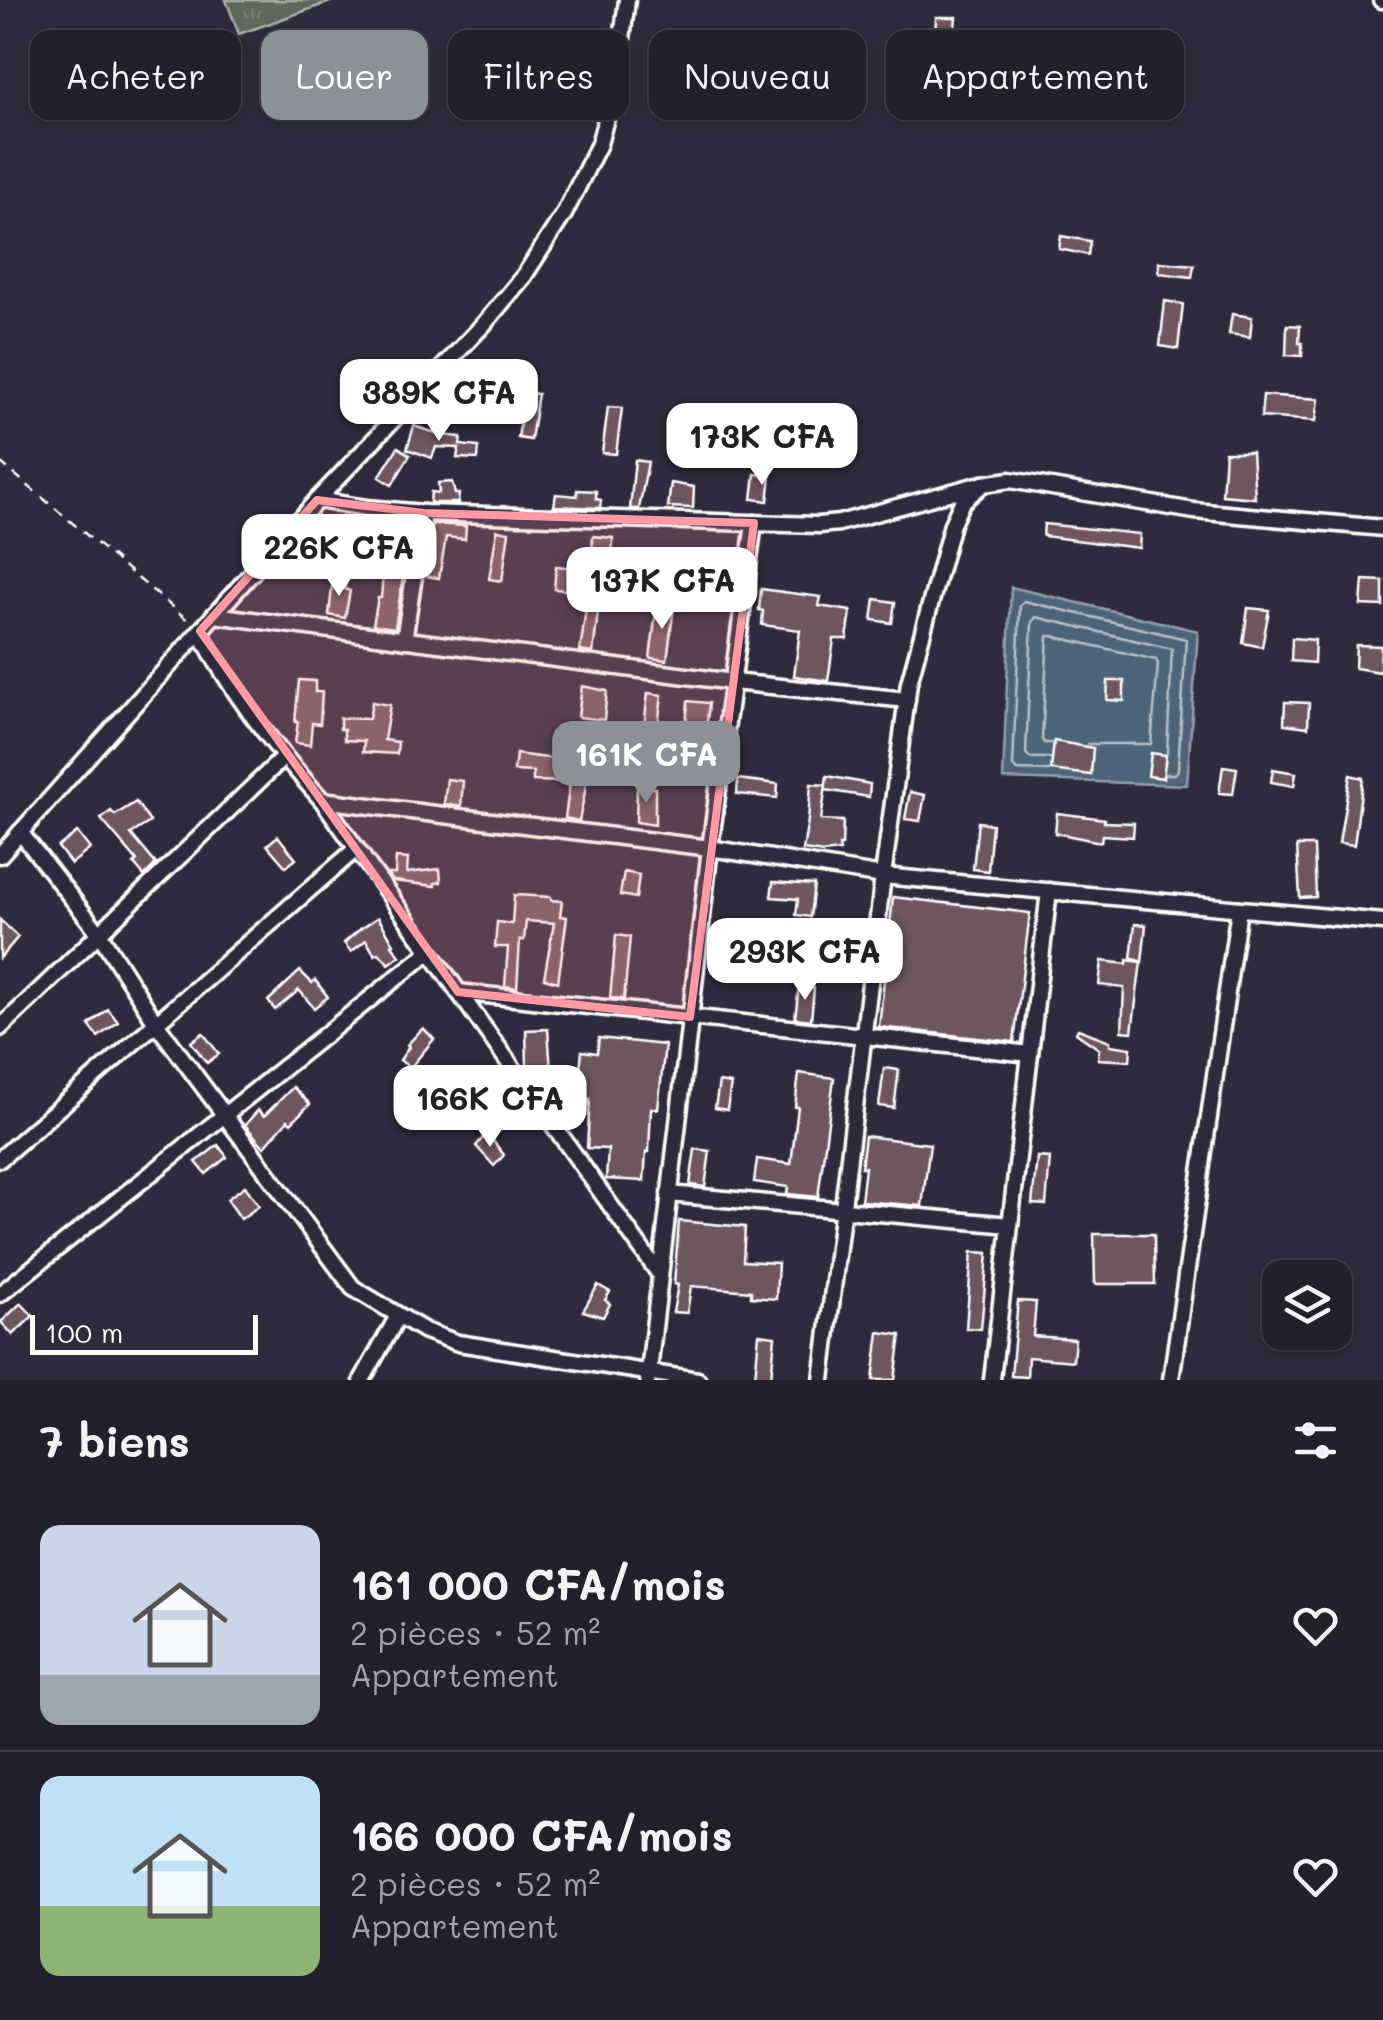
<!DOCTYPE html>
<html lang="fr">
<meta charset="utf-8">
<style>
body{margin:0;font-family:Mali,sans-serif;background:#2b2836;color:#f1f3f6;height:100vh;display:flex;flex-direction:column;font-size:38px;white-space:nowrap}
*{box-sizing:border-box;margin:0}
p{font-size:32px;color:#a3a3aa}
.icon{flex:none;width:55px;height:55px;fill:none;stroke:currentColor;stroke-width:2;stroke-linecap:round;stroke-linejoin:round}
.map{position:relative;height:1380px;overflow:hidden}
.details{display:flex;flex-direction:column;background:#23202e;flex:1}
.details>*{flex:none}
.hud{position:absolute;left:30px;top:30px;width:1325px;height:90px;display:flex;gap:20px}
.buttons{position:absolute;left:1262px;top:1260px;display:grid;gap:20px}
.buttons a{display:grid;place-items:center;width:90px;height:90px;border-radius:20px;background:#23202e;box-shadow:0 5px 15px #0003,0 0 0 2px #403e4a;font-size:50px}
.scale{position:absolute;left:30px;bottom:25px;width:228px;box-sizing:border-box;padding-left:10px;border:5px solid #fff;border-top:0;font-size:28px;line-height:35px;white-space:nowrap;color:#fff;-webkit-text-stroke:8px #2f2a3d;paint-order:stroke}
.price{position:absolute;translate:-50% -85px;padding:0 22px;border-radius:20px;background:#fff;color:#222;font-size:32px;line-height:65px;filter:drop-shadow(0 2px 5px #0008)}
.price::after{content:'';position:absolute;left:50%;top:60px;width:30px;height:22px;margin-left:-15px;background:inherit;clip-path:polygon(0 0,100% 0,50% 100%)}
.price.selected{background:#8c9099;color:#fff}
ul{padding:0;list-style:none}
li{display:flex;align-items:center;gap:30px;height:250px;padding:0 40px}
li+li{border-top:2px solid #403e4a}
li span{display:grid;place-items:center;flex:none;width:280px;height:200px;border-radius:20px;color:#555}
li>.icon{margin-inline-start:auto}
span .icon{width:120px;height:120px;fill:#fffc;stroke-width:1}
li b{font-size:42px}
h2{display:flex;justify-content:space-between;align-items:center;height:120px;padding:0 40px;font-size:42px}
.pill{padding:0 35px;border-radius:20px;background:#23202e;box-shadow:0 5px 15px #0003,0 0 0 2px #403e4a;font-size:35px;line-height:90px}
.pill.selected{background:#8c9099;color:#fff}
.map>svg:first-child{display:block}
.grass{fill:url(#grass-tufts);stroke:#afb3ac;stroke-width:2.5}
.water{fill:#4d6378;stroke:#94a1ae;stroke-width:2.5}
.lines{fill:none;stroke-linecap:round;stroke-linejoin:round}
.shore{stroke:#b8c1c9;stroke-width:2.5}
.building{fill:#6e565f;stroke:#fff;stroke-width:2.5}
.street-casing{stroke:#fff;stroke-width:21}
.path{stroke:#fff;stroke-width:2.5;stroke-dasharray:10 8;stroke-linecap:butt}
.street{stroke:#2f2a3d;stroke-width:14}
.marked{fill:#ff9aa2;fill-opacity:0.2;stroke:#ff9aa2;stroke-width:8;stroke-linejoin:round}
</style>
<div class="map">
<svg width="1383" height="1380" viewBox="0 0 1383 1380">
<defs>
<pattern id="grass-tufts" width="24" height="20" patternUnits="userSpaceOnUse" patternTransform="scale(2.5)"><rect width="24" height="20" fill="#5f675a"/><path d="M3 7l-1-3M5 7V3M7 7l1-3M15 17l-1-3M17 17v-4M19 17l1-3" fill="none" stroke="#777e73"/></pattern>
</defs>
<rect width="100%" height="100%" fill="#2f2a3d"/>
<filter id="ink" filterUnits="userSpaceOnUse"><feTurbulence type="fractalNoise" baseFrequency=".01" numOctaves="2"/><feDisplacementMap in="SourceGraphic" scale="20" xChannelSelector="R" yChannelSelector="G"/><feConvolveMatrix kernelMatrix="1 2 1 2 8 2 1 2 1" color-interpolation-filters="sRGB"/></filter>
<g filter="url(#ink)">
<path class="grass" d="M226,0h110l-97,34z"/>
<path class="water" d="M1011,587l187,44 -11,154 -184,-6z"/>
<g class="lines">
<g class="shore">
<path d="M1051,743h-7l-2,-4 6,-103h4l104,24 2,4 -7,80h-64"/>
<path d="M1050,758h-20l-4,-5 6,-131 4,-5 136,32 -5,104"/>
<path d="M1049,771l-31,-1 -5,-4 7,-160 4,-5 162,38 -8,131 -3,4h-9"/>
</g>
</g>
<g class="building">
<path d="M936,17h20l-4,41 -18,-1z"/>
<path d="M1061,236l29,5 -2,14 -29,-6z"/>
<path d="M1159,262l35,3 -2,12 -33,-4z"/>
<path d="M1165,301l18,3 -5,45 -18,-3z"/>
<path d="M1232,314l20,3 -2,20 -21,-3z"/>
<path d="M1287,325l13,1 -1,17h3v13l-16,-1z"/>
<path d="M525,392l13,2 -7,46 -13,-2z"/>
<path d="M1263,395l56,4 -3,22 -55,-4z"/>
<path d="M608,407l14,1 -6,46 -14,-1z"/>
<path d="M414,426l28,9 19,2 -1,8 19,2 -1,12 -21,-1 2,-10 -23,-1 -4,11 -25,-9z"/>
<path d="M676,436l14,2 -3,23 -14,-2z"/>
<path d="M398,447l12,8 -18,30 -13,-8z"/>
<path d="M1225,452h27l3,46 -33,-3z"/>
<path d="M635,460l13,2 -9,47h-9z"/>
<path d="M755,474l16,2 -3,25 -16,-2z"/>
<path d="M452,482l3,12h4l-1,9h-28l1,-11 8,1 -1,-10z"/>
<path d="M671,483l23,4 -1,21 -25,-1z"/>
<path d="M577,490l19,1v8l5,1 -1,8 -46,-2 2,-12 21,2z"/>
<path d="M433,524l33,2 -1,13 -19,-2 -7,41 -14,-2z"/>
<path d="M1044,524l96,10 -1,14 -96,-12z"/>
<path d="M497,530l12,2 -7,49 -13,-2z"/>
<path d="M593,536l20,2 -1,21 -20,-2z"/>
<path d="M556,566l30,3 -4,23 -28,-3z"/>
<path d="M642,570l25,4 -2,21 -25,-3z"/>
<path d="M383,575l20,2 -8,51 -22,-3 5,-27h3z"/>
<path d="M333,578l13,2 -1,9 5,2 -5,27 -16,-3z"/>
<path d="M1363,580l20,1v25l-22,-1z"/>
<path d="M761,589l60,8 -2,9 32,5 -4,28h-13l-6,42 -34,-5 6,-46 -38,-5 1,-14 -4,-1z"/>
<path d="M588,594l12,2 -7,57 -13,-2z"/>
<path d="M875,599l20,3 -3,21 -20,-3z"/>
<path d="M657,604l17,3 -7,53 -17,-2z"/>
<path d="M1248,608l21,2 -7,37 -19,-4z"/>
<path d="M1292,638l23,2 -1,23 -23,-2z"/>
<path d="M1356,645l25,1 -1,26 -25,-4z"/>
<path d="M299,680l16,1v11h7l-2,32 -8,-1 -2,22 -15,-2 3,-21h-3z"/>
<path d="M1108,681h16v20l-17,-1z"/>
<path d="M582,686l25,5 -3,29 -26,-3z"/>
<path d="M648,693l14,2 -4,30 28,1 2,-25 21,2 -7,66 -24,-4 4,-27 -26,-2 -1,8 -13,-2z"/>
<path d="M372,702l18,3 -6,35 14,2 -1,12 -34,-2 1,-11 -20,-1v-11h-4v-11l29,1z"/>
<path d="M1285,702l24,1 -1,24 -24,-3z"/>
<path d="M1054,741l39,7 -2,27 -40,-5z"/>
<path d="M1151,753l15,2 -3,23 -15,-2z"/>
<path d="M516,754l71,9 -2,29 -6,29 -14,-3 5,-36 -37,-1v-9l-19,-1z"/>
<path d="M1223,766l14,2 -4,26 -14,-1z"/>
<path d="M1273,769l23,4 -2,13 -23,-4z"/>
<path d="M1350,775l13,3 -9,67 -15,-2z"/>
<path d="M827,776l43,8 -1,13 -44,-7z"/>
<path d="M447,779l16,2 -2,25 -17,-2z"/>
<path d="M738,779l40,5 -1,14 -40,-4z"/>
<path d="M811,784l15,1 -5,35 22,1 -1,25h-3l1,5 -17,2 -20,-3 5,-30z"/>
<path d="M637,787l18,1v37l-19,-3z"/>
<path d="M910,792l15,3 -5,26 -15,-2z"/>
<path d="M136,802l14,20 -19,12 25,30 -12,12 -10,-12 3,-3 -36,-42 10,-8 4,4z"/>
<path d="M1057,813l48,6 -1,3 30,1 -1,14 -31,-2 -1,7 -46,-9z"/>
<path d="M978,822l14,2 -4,47 -15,-2z"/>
<path d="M77,832l13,17 -19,15 -13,-17z"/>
<path d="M278,836l18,23 -10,8 -19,-22z"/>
<path d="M1297,846h17l2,51 -16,1z"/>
<path d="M396,858l12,1 -1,14 33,-4 1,13 -6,1v3l-42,-5 -5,-7h7z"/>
<path d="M624,872l15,3 -3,23 -16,-3z"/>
<path d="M773,882l41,3 -4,32 -14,-2 2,-16 -27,-2z"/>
<path d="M514,895l37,2v3l11,1 -2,15 7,1 -9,65 -14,-4 10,-55 -28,-2 -2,19h-4l-3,48 -12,-2 3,-39h-13l2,-25 15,2z"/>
<path d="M893,897l137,16 -16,129 -135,-15z"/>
<path d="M378,917l16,27 -2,1 8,11 -11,8 -10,-11 -4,2 -9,-15 -15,12 -7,-9 16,-14z"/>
<path d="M0,920l18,17 -18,21z"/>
<path d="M1135,924l11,1 -4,37 -11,-4z"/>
<path d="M616,935l14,2 -6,62 -14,-1z"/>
<path d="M716,945l17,3 -4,25 -17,-2z"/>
<path d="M1127,960l14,2 -9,70 -10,-1 2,-43 -25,-3 3,-24 25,3z"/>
<path d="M300,971l12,12 3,-3 13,17 -14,11 -15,-18 -24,20 -7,-9z"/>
<path d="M799,986l15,2 -3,32 -16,-2z"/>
<path d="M108,1009l10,13 -20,15 -9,-12z"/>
<path d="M423,1028l11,11 -24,29 -10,-8 9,-13 -2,-2z"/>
<path d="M548,1029l3,42 -12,1 -1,-5h-11l-1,-37z"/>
<path d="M1078,1029l32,12v4l21,3 -1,13 -32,-2 1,-10 -23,-16z"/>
<path d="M203,1033l16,21 -12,9 -16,-21z"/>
<path d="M599,1038l66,7 -7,64 -7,-1 -2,44h-3l-2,29 -38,-2 2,-30 -21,-1 3,-49 -13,1 1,-15 4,-34 15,2z"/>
<path d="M884,1068l15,2 -5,38 -15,-2z"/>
<path d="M799,1073l35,5 -16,119 -31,-3 1,-7 -34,-5 3,-23 34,5 7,-57h-3z"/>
<path d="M719,1082l12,2 -4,26 -12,-2z"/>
<path d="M293,1087l17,17 -19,19 -3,-3 -24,27 -19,-22 13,-15 6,6z"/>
<path d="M487,1133l17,22 -10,11 -18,-20z"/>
<path d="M865,1136l65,8 -8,62 -61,-5 4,-34h-4z"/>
<path d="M218,1145l9,12 -21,17 -10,-12z"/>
<path d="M695,1149l15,2 -5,36 -15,-2z"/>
<path d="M1037,1157l13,1 -4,47 -14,-1z"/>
<path d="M245,1186l14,20 -18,13 -14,-20z"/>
<path d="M679,1221l66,6 -2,34 35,2 -2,36 -25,-2v-6l-60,-5 -4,27 -14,-1 5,-27 -4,-1z"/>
<path d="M1094,1234h60l1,50h-60z"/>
<path d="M972,1252l16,1 -7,76 -15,-1z"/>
<path d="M598,1285l12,7 -5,8 5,4 -7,13 -20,-6z"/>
<path d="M1018,1301l18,1 -3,34 42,3 -2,22 -45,-4 -1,20 -16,-1z"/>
<path d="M21,1303l12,13 -20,19 -12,-13z"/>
<path d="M879,1332l22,3 -6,45h-22z"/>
<path d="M759,1334l16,2 -4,43 -16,-1z"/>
</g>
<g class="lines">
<defs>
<g id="street">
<path d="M1381,0h2"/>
<path d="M317,500l50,8 57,5 395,12 20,-2 138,-38"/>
<path d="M214,615l519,67 174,18"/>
<path d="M200,631c30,62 76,117 122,169l338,475"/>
<path d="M404,640l20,-127"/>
<path d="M322,800l388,48 173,28 500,46"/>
<path d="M20,832l79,101 57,90 197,265 72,43 33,12 240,37"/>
<path d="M0,855l317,-355 167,-176 40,-48 40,-62 35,-70 18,-66 10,-78"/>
<path d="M458,992l572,62"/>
<path d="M0,1028l284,-271"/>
<path d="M0,1159l356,-310"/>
<path d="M669,1194l341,31"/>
<path d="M0,1294l429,-342"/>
<path d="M362,1380l36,-64"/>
<path d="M648,1380l62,-532 44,-325"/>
<path d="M822,1380l61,-504 26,-193 43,-159 10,-22 21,-18 27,-4 184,31 189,17"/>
<path d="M992,1380l57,-489"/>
<path d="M1171,1380l68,-471"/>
</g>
</defs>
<use href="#street" class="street-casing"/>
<path class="path" d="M0,462l190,160"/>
<use href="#street" class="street"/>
</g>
</g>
<path class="marked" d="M317,500l107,13 330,10 -64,494 -232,-25 -258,-361z"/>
</svg>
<div class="buttons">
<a><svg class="icon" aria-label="layers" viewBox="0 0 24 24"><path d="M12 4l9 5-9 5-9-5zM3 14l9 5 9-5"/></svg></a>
</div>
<div class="scale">100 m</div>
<b class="price" style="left:439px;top:444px">389K CFA</b>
<b class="price" style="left:762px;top:488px">173K CFA</b>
<b class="price" style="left:339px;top:599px">226K CFA</b>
<b class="price" style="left:662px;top:632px">137K CFA</b>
<b class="price selected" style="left:646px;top:806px">161K CFA</b>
<b class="price" style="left:805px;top:1003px">293K CFA</b>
<b class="price" style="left:490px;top:1150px">166K CFA</b>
<div class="hud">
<a class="pill">Acheter</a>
<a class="pill selected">Louer</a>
<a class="pill">Filtres</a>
<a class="pill">Nouveau</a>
<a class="pill">Appartement</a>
</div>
</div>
<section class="details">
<h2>7 biens<svg class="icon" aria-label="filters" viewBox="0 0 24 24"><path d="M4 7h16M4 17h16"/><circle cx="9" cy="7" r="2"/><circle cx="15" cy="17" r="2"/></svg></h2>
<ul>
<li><span style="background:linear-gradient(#c9d6e8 75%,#9aa5b1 0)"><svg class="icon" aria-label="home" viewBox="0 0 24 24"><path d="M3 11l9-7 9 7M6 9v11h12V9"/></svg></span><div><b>161 000 CFA/mois</b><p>2 pièces · 52 m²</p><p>Appartement</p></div><svg class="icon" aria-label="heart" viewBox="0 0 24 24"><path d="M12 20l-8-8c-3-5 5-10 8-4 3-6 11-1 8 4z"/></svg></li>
<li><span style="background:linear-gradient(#bfe0f5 65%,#8fb573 0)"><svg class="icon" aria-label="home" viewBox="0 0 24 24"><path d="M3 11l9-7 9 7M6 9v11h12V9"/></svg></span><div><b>166 000 CFA/mois</b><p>2 pièces · 52 m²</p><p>Appartement</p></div><svg class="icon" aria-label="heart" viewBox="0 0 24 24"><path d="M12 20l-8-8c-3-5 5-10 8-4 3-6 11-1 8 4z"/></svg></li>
</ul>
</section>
